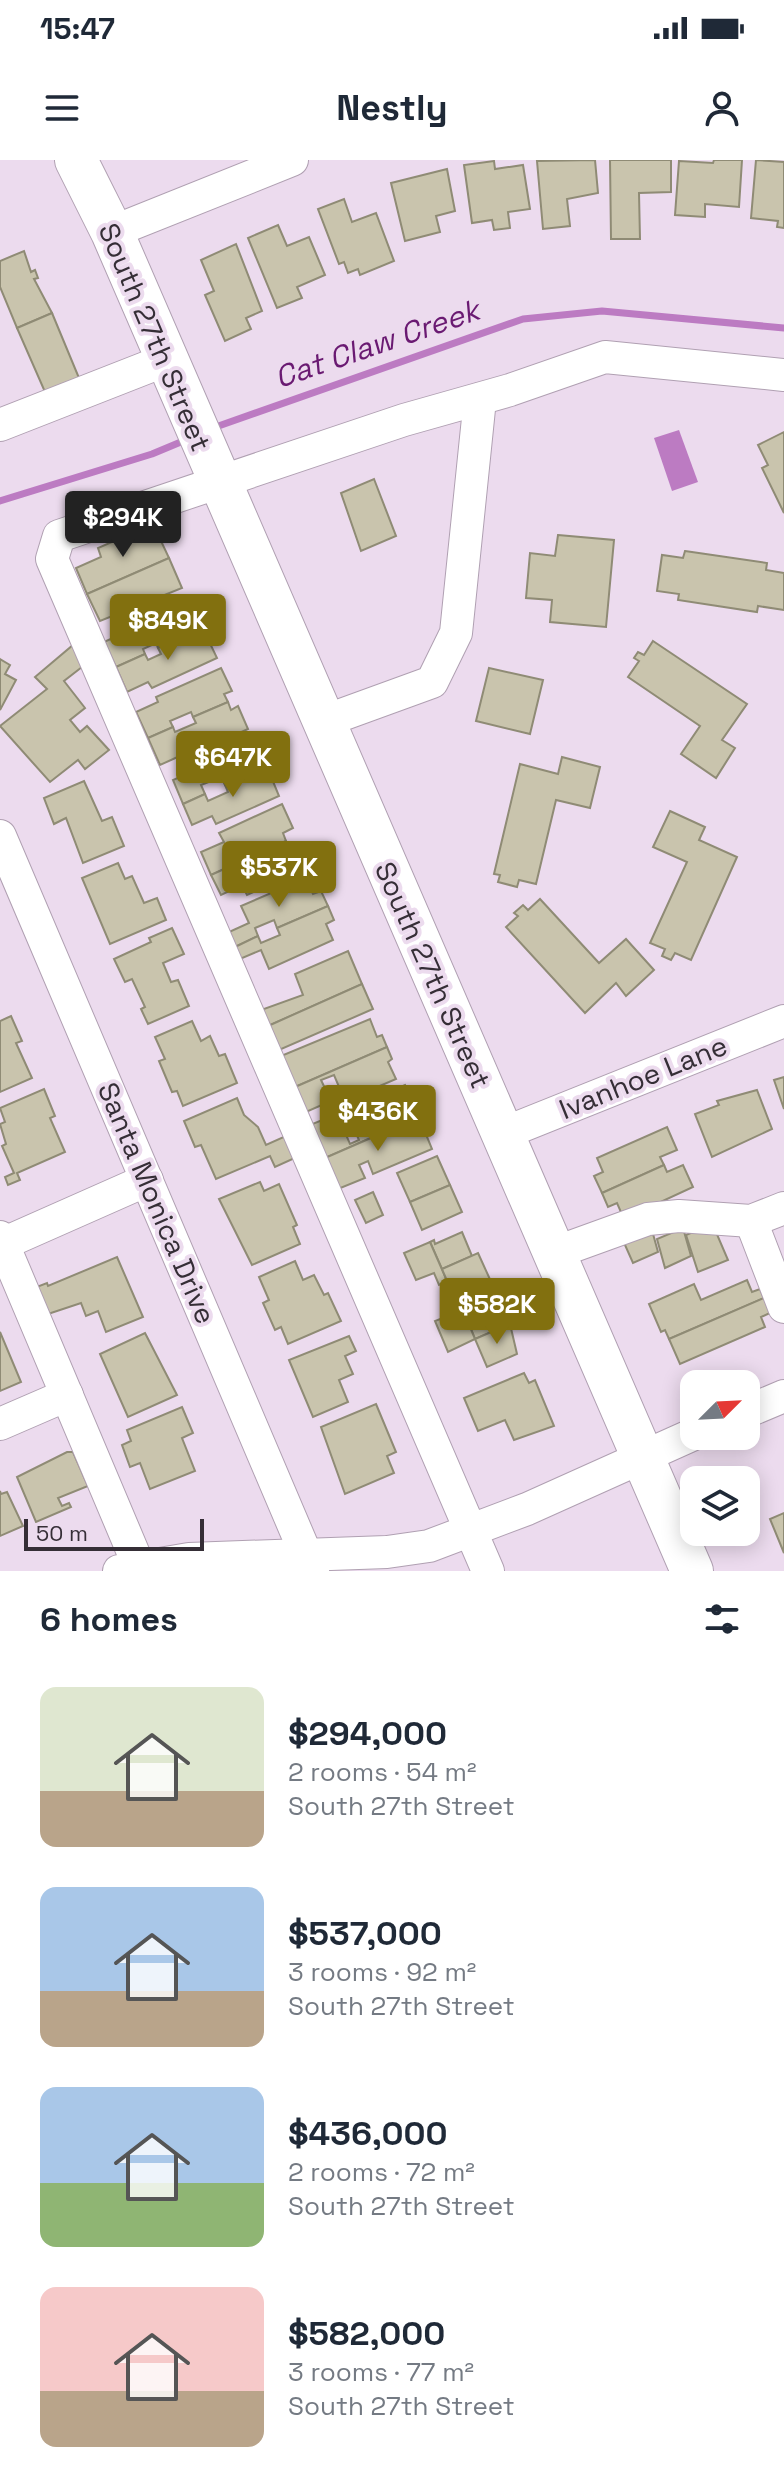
<!DOCTYPE html>
<meta charset="utf-8">
<style>
body{margin:0;font-family:"Space Grotesk",sans-serif;background:#f2f2f3;color:#1f2937;height:100vh;display:flex;flex-direction:column;font-size:30px;white-space:nowrap}
*{box-sizing:border-box;margin:0}
p{font-size:26px;color:#747a83}
.icon{flex:none;width:44px;height:44px;fill:none;stroke:currentColor;stroke-width:2;stroke-linecap:round;stroke-linejoin:round}
.map{position:relative;height:1411px;overflow:hidden}
.panel{display:flex;flex-direction:column;background:#fff;flex:1}
.panel>*{flex:none}
.needle{width:52px;rotate:66deg}
.controls{position:absolute;left:680px;top:1210px;display:grid;gap:16px}
.controls a{display:grid;place-items:center;width:80px;height:80px;border-radius:16px;background:#fff;box-shadow:0 4px 20px #0003;font-size:40px}
.scale{position:absolute;left:24px;bottom:20px;width:180px;box-sizing:border-box;padding-left:8px;border:4px solid #352e36;border-top:0;font-size:22px;line-height:28px;white-space:nowrap;color:#352e36;-webkit-text-stroke:6px #ecdbee;paint-order:stroke}
.price{position:absolute;translate:-50% -68px;padding:0 18px;border-radius:8px;background:#82700f;color:#fff;font-size:26px;line-height:52px;filter:drop-shadow(0 2px 4px #0008)}
.price::after{content:'';position:absolute;left:50%;top:48px;width:24px;height:18px;margin-left:-12px;background:inherit;clip-path:polygon(0 0,100% 0,50% 100%)}
.price.on{background:#222;color:#fff}
ul{padding:0;list-style:none}
li{display:flex;align-items:center;gap:24px;height:200px;padding:0 40px}
li span{display:grid;place-items:center;flex:none;width:224px;height:160px;border-radius:16px;color:#555}
li>.icon{margin-inline-start:auto}
span .icon{width:96px;height:96px;fill:#fffc;stroke-width:1}
li b{font-size:34px}
h2{display:flex;justify-content:space-between;align-items:center;height:96px;padding:0 40px;font-size:34px}
.status{display:flex;justify-content:space-between;align-items:center;height:56px;padding:0 40px;background:#fff;direction:ltr}
.status svg{height:22px;fill:currentColor}
header{display:flex;justify-content:space-between;align-items:center;height:104px;padding:0 40px;background:#fff;font-size:36px;font-weight:600}
.map>svg:first-child{display:block}
.water{fill:#bc7bc2}
.lines{fill:none;stroke-linecap:round;stroke-linejoin:round}
.stream{stroke:#bc7bc2;stroke-width:7}
.building{fill:#c9c4ad;stroke:#8f8b75;stroke-width:2}
.minor-casing{stroke:#b0a0b2;stroke-width:34}
.major-casing{stroke:#b0a0b2;stroke-width:44}
.minor{stroke:#fff;stroke-width:32}
.major{stroke:#fff;stroke-width:42}
.labels{text-anchor:middle;stroke-width:8;stroke-linejoin:round;paint-order:stroke}
.street-label{font-size:28px;fill:#352e36;stroke:#ecdbee}
.water-label{font-size:30px;font-style:italic;fill:#6a1a72;stroke:#ecdbee}
</style>
<div class="status"><b>15:47</b><svg viewBox="0 0 49 12"><path d="M0 12V9h3v3zM5 12V6h3v6zM10 12V3h3v9zM15 12V0h3v12zM26 1h20v11H26zM47 4h2v5h-2z"/></svg></div>
<header><svg class="icon" aria-label="menu" viewBox="0 0 24 24"><path d="M4 6h16M4 12h16M4 18h16"/></svg>Nestly<svg class="icon" aria-label="person" viewBox="0 0 24 24"><circle cx="12" cy="8" r="4"/><path d="M4 21q1-7 8-7t8 7"/></svg></header>
<div class="map">
<svg width="784" height="1411" viewBox="0 0 784 1411">
<rect width="100%" height="100%" fill="#ecdbee"/>
<path class="water" d="M679,270l19,52 -26,9 -18,-53z"/>
<g class="lines">
<g class="stream">
<path d="M210,269l313,-110 79,-8 182,17"/>
<path d="M0,341l152,-47 36,-15"/>
</g>
</g>
<g class="building">
<path d="M595,0l3,33 -31,6 3,27 -27,3 -6,-68z"/>
<path d="M610,0h61v32l-32,1 1,46h-29z"/>
<path d="M714,0h28l-3,47 -34,-3v13l-30,-2 4,-54 34,2z"/>
<path d="M756,0l28,2v66l-7,-1 1,-6 -27,-3z"/>
<path d="M494,1l1,8 28,-4 7,44 -22,3 2,16 -16,2 -2,-10 -20,3 -8,-58z"/>
<path d="M447,9l8,42 -19,5 4,16 -35,9 -14,-58z"/>
<path d="M344,39l8,23 24,-9 18,48 -34,14 -2,-6 -10,4 -4,-11 -5,2 -21,-55z"/>
<path d="M278,65l9,21 22,-9 16,38 -28,12 5,11 -25,10 -29,-70z"/>
<path d="M236,84l26,67 -16,7 5,11 -26,12 -20,-46 9,-4 -13,-31z"/>
<path d="M24,91l7,21 4,-2 3,8 -4,1 18,34 -35,15 -17,-41v-26z"/>
<path d="M52,153l27,65 -34,14 -28,-64z"/>
<path d="M784,272v81l-22,-45 6,-3 -10,-20z"/>
<path d="M374,319l22,57 -35,15 -20,-58z"/>
<path d="M153,364l16,34 -82,36 -11,-26 25,-11 -3,-9z"/>
<path d="M558,375l56,5 -8,87 -56,-5 2,-22 -26,-2 4,-45 25,3z"/>
<path d="M685,391l82,12 -1,7 18,3v37l-26,-4 -1,6 -79,-12 1,-6 -22,-3 5,-36 21,3z"/>
<path d="M169,398l13,30 -82,33 -13,-27z"/>
<path d="M189,436l11,24 -5,3 3,6 -40,19 -2,-5 -13,6 2,5 -29,13 -12,-25 22,-10 -2,-6z"/>
<path d="M198,469l3,8 5,-2 11,23 -65,30 -4,-6 -21,10 -11,-25 29,-13 3,6 13,-6 -3,-6z"/>
<path d="M653,481l94,63 -25,36 13,8 -19,30 -35,-24 19,-28 -72,-49 11,-16 -5,-3 4,-6 6,3z"/>
<path d="M73,485l9,22 -18,14 21,27 -15,12 10,12 7,-6 22,24 -24,19 -7,-9 -28,22 -50,-56 47,-37 -12,-12z"/>
<path d="M0,499l10,6 -5,9 11,6 -16,30z"/>
<path d="M221,508l11,23 -8,3 4,8 -35,15 -2,-5 -21,9 3,6 -25,11 -12,-26 22,-10 -2,-5z"/>
<path d="M489,508l54,12 -13,54 -54,-13z"/>
<path d="M228,542l3,8 7,-4 10,23 -65,30 -1,-4 -22,10 -12,-27 25,-11 2,5 21,-9 -3,-6z"/>
<path d="M251,576l11,23 -11,4 4,8 -30,14 -4,-8 -20,8 4,9 -22,10 -10,-24 19,-8 -3,-8z"/>
<path d="M562,597l38,10 -10,41 -34,-8 -20,84 -17,-4 -2,7 -19,-5 2,-7 -6,-1 26,-110 38,10z"/>
<path d="M255,611l3,8 12,-5 9,22 -63,28 -4,-8 -20,9 -9,-21 22,-10 3,7 20,-9 -3,-7z"/>
<path d="M84,621l18,40 10,-4 12,29 -41,17 -17,-45 -12,6 -10,-26z"/>
<path d="M282,644l11,24 -10,5 3,8 -31,14 -4,-9 -20,9 4,9 -24,11 -10,-23 23,-10 -5,-9z"/>
<path d="M670,651l35,16 -6,13 38,17 -46,103 -16,-7 -4,7 -9,-4 3,-7 -15,-6 37,-81 -34,-15z"/>
<path d="M286,681l4,7 10,-4 10,23 -63,28 -5,-10 -21,10 -10,-20 24,-11 3,7 20,-9 -3,-7z"/>
<path d="M118,703l7,16 7,-3 12,27 13,-5 9,22 -56,24 -28,-66z"/>
<path d="M306,718l7,16 8,-3 7,15 -51,22 -3,-8 -19,8 3,8 -23,11 -6,-15 20,-9 -8,-17z"/>
<path d="M540,739l59,64 27,-24 28,31 -28,26 -10,-13 -31,30 -79,-86 12,-11 -4,-3 9,-8 5,5z"/>
<path d="M328,746l6,14 -8,4 7,16 -64,29 -8,-19 -21,9 -5,-12 23,-11 3,7 19,-8 -3,-7z"/>
<path d="M172,768l12,26 -21,9 8,19 7,-2 11,26 -41,18 -7,-15 4,-2 -13,-28 -7,3 -11,-23 37,-17 -2,-4z"/>
<path d="M348,791l14,33 -94,42 -7,-16 42,-15 -8,-21z"/>
<path d="M362,824l11,25 -94,41 -11,-24z"/>
<path d="M11,856l11,25 -6,2 16,35 -32,14v-71z"/>
<path d="M370,859l7,18 5,-2 5,12 -92,40 -14,-31z"/>
<path d="M192,861l9,20 9,-5 9,20 6,-2 12,29 -54,23 -6,-15 -5,1 -13,-31 6,-2 -10,-22z"/>
<path d="M387,887l5,12 -4,3 8,17 -51,22 -11,-26 -13,5 10,21 -25,11 -11,-25z"/>
<path d="M784,917v32l-10,-29z"/>
<path d="M405,925l10,22 -7,3 4,10 -87,38 -15,-33 27,-11 13,30 9,-4 -13,-30z"/>
<path d="M44,929l11,27 -5,2 15,34 -48,21 3,7 -12,5 -3,-8 9,-4 -12,-27 4,-2 -6,-20 5,-2 -5,-14z"/>
<path d="M757,930l15,39 -60,28 -17,-43 24,-9 -2,-4z"/>
<path d="M237,938l7,17 14,12 8,18 22,-10 9,22 -22,10 -5,-11 -54,23 -15,-34 -6,2 -11,-26z"/>
<path d="M412,960l4,10 7,-3 9,22 -59,25 -5,-13 -9,4 6,13 -27,11 -13,-31z"/>
<path d="M667,967l10,23 -17,7 4,8 -62,28 -8,-17 9,-4 -6,-14z"/>
<path d="M437,996l13,29 -40,17 -13,-29z"/>
<path d="M664,1005l3,7 16,-7 10,22 -69,32 -7,-16 -9,4 -6,-14z"/>
<path d="M260,1022l4,9 15,-7 18,41 -4,2 7,17 -48,21 -33,-66z"/>
<path d="M450,1025l12,27 -40,18 -12,-28z"/>
<path d="M373,1032l10,23 -17,8 -11,-23z"/>
<path d="M650,1063l8,29 -25,11 -12,-27z"/>
<path d="M709,1065l7,7 12,28 -30,12 -12,-37z"/>
<path d="M683,1068l8,28 -26,12 -8,-29z"/>
<path d="M462,1072l10,24 -30,13 -12,-27 4,-2 1,4z"/>
<path d="M430,1082l17,39 -8,4 -5,-12 -18,7 -12,-27z"/>
<path d="M478,1093l15,33 -37,16 -14,-33z"/>
<path d="M117,1097l26,60 -37,15 -8,-21 -12,5 -5,-13 -36,12 -11,-27 13,-5 1,3z"/>
<path d="M295,1101l8,19 11,-5 10,20 4,-2 13,28 -53,23 -7,-17 -6,3 -12,-27 6,-3 -10,-23z"/>
<path d="M747,1120l5,12 8,-3 4,9 -95,41 -4,-9 -4,2 -12,-28 45,-20 7,16z"/>
<path d="M764,1138l6,15 -9,4 4,10 -85,37 -11,-25z"/>
<path d="M496,1142l6,15 4,-2 4,9 -35,15 -12,-29 6,-3 3,5z"/>
<path d="M463,1150l12,29 -27,13 -13,-31z"/>
<path d="M510,1164l7,30 -30,13 -12,-28z"/>
<path d="M0,1172l21,50 -21,9z"/>
<path d="M145,1173l32,62 -49,22 -28,-63z"/>
<path d="M349,1176l7,15 -11,5 8,18 -14,6 9,22 -35,15 -24,-57z"/>
<path d="M524,1213l5,10 6,-3 19,46 -40,14 -9,-20 -27,11 -14,-33z"/>
<path d="M376,1244l20,48 -9,4 7,17 -49,21 -24,-67z"/>
<path d="M182,1247l11,26 -11,5 13,33 -45,18 -10,-26 -10,4 -8,-22 9,-4 -4,-11z"/>
<path d="M67,1292h6l15,34 -30,12 4,8 7,-3 2,4 -35,15 -19,-45z"/>
<path d="M0,1331l1,3 6,-2 16,34 -23,10z"/>
<path d="M784,1353v40l-14,-34z"/>
</g>
<g class="lines">
<defs>
<g id="minor">
<path d="M112,72l180,-72"/>
<path d="M0,265l166,-65"/>
<path d="M322,562l110,-40 24,-49 24,-234"/>
<path d="M0,676l313,735"/>
<path d="M502,974l282,-113"/>
<path d="M751,1061l33,86"/>
<path d="M0,1077l141,334"/>
<path d="M0,1085l147,-65"/>
<path d="M554,1093l94,-34 31,-3 72,5 33,-13"/>
<path d="M746,1252l38,-16"/>
<path d="M0,1264l67,-29"/>
<path d="M119,1411l70,-12 198,-7 42,-6 98,-37 167,-75"/>
<path d="M488,1411l-436,-1012 7,-23 345,-116 106,-30 95,-33 179,18"/>
</g>
<path id="major" d="M76,0l36,72 580,1339"/>
</defs>
<use href="#minor" class="minor-casing"/>
<use href="#major" class="major-casing"/>
<use href="#minor" class="minor"/>
<use href="#major" class="major"/>
</g>
<g class="labels">
<g class="street-label">
<text transform="translate(155 177) rotate(67)" y="10">South 27th Street</text>
<text transform="translate(433 815) rotate(66)" y="10">South 27th Street</text>
<text transform="translate(643 917) rotate(-22)" y="10">Ivanhoe Lane</text>
<text transform="translate(157 1043) rotate(67)" y="10">Santa Monica Drive</text>
</g>
<g class="water-label">
<text transform="translate(377 184) rotate(-19)" y="10">Cat Claw Creek</text>
</g>
</g>
</svg>
<div class="controls">
<a><svg class="needle" viewBox="-14 -14 28 28"><path d="M0-13l5 13h-10z" fill="#e53935"/><path d="M0 13l5-13h-10z" fill="#747a83"/></svg></a>
<a><svg class="icon" aria-label="layers" viewBox="0 0 24 24"><path d="M12 4l9 5-9 5-9-5zM3 14l9 5 9-5"/></svg></a>
</div>
<div class="scale">50 m</div>
<b class="price on" style="left:123px;top:399px">$294K</b>
<b class="price" style="left:168px;top:502px">$849K</b>
<b class="price" style="left:233px;top:639px">$647K</b>
<b class="price" style="left:279px;top:749px">$537K</b>
<b class="price" style="left:378px;top:993px">$436K</b>
<b class="price" style="left:497px;top:1186px">$582K</b>
</div>
<section class="panel">
<h2>6 homes<svg class="icon" aria-label="filters" viewBox="0 0 24 24"><path d="M4 7h16M4 17h16"/><circle cx="9" cy="7" r="2"/><circle cx="15" cy="17" r="2"/></svg></h2>
<ul>
<li><span style="background:linear-gradient(#dfe7d0 65%,#b9a48a 0)"><svg class="icon" aria-label="home" viewBox="0 0 24 24"><path d="M3 11l9-7 9 7M6 9v11h12V9"/></svg></span><div><b>$294,000</b><p>2 rooms · 54 m²</p><p>South 27th Street</p></div></li>
<li><span style="background:linear-gradient(#a9c7e8 65%,#b9a48a 0)"><svg class="icon" aria-label="home" viewBox="0 0 24 24"><path d="M3 11l9-7 9 7M6 9v11h12V9"/></svg></span><div><b>$537,000</b><p>3 rooms · 92 m²</p><p>South 27th Street</p></div></li>
<li><span style="background:linear-gradient(#a9c7e8 60%,#8fb573 0)"><svg class="icon" aria-label="home" viewBox="0 0 24 24"><path d="M3 11l9-7 9 7M6 9v11h12V9"/></svg></span><div><b>$436,000</b><p>2 rooms · 72 m²</p><p>South 27th Street</p></div></li>
<li><span style="background:linear-gradient(#f6c9c9 65%,#b9a48a 0)"><svg class="icon" aria-label="home" viewBox="0 0 24 24"><path d="M3 11l9-7 9 7M6 9v11h12V9"/></svg></span><div><b>$582,000</b><p>3 rooms · 77 m²</p><p>South 27th Street</p></div></li>
</ul>
</section>
